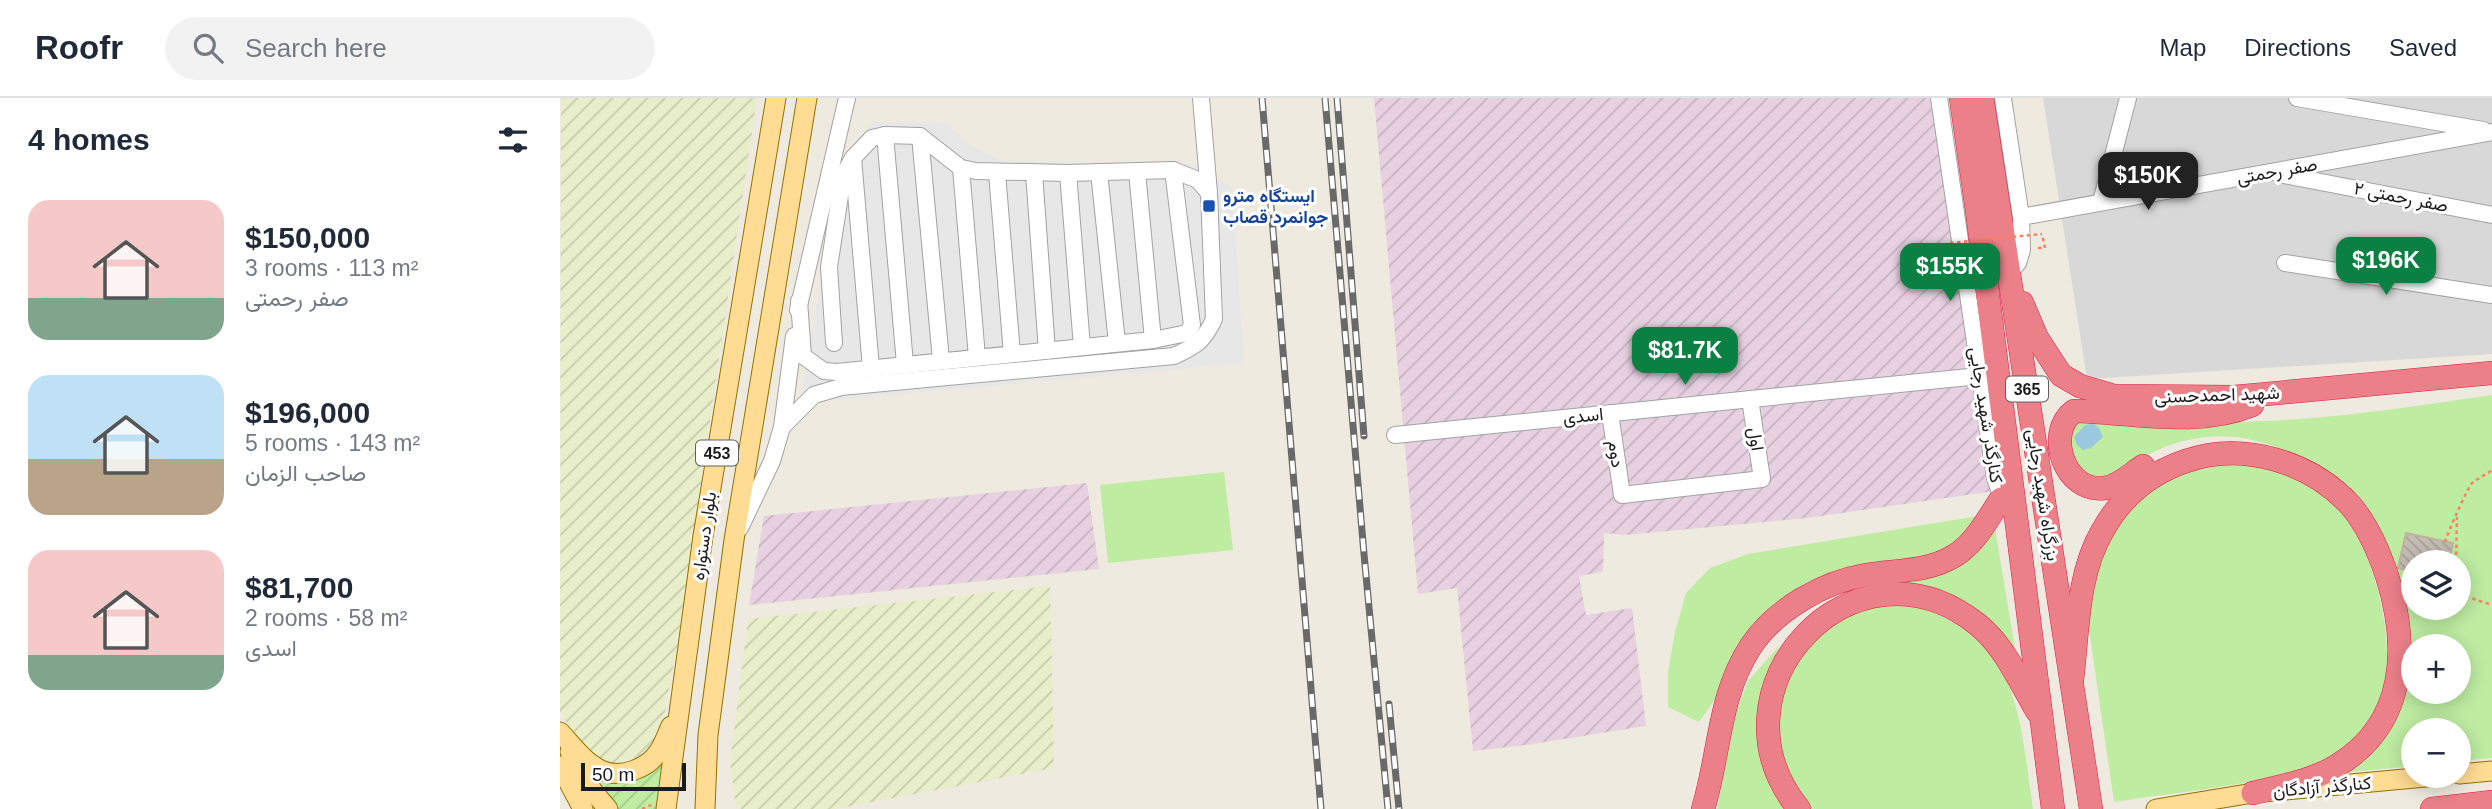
<!DOCTYPE html>
<meta charset="utf-8">
<style>
body{margin:0;font-family:Arial,Vazirmatn,sans-serif;background:#f2f2f3;color:#1f2937;height:100vh;display:flex;flex-direction:column;font-size:26px;white-space:nowrap}
*{box-sizing:border-box;margin:0}
p{font-size:23px;color:#747a83}
.icon{flex:none;width:38px;height:38px;fill:none;stroke:currentColor;stroke-width:2;stroke-linecap:round;stroke-linejoin:round}
.map{position:relative;flex:1;overflow:hidden}
.details{display:flex;flex-direction:column;background:#fff;width:560px}
.details>*{flex:none}
.tools{position:absolute;left:1841px;top:452px;display:grid;gap:14px}
.tools a{display:grid;place-items:center;width:70px;height:70px;border-radius:50%;background:#fff;box-shadow:0 4px 18px #0003;font-size:35px}
.scale{position:absolute;left:21px;bottom:18px;width:105px;box-sizing:border-box;padding-left:7px;border:4px solid #1b1b1b;border-top:0;font-size:19px;line-height:24px;white-space:nowrap;color:#1b1b1b;-webkit-text-stroke:5px #fff;paint-order:stroke}
.price{position:absolute;translate:-50% -60px;padding:0 16px;border-radius:14px;background:#0b8043;color:#fff;font-size:23px;line-height:46px;filter:drop-shadow(0 2px 4px #0008)}
.price::after{content:'';position:absolute;left:50%;top:42px;width:21px;height:16px;margin-left:-10px;background:inherit;clip-path:polygon(0 0,100% 0,50% 100%)}
.price.on{background:#222;color:#fff}
ul{padding:0;list-style:none}
li{display:flex;align-items:center;gap:21px;height:175px;padding:0 28px}
li span{display:grid;place-items:center;flex:none;width:196px;height:140px;border-radius:21px;color:#555}
li>.icon{margin-inline-start:auto}
span .icon{width:84px;height:84px;fill:#fffc;stroke-width:1}
li b{font-size:30px}
h2{display:flex;justify-content:space-between;align-items:center;height:84px;padding:0 28px;font-size:30px}
header{display:flex;align-items:center;gap:42px;box-sizing:border-box;height:98px;padding:0 35px;background:#fff;border-bottom:2px solid #e0e1e3}
header strong{font-size:33px}
nav{display:flex;gap:38px;margin-inline-start:auto;font-size:24px}
.search{width:490px;height:63px;background:#f2f2f3;display:flex;align-items:center;gap:18px;box-sizing:border-box;padding:0 24px;border-radius:38px;color:#747a83;font-size:26px}
main{display:flex;flex:1;min-height:0}
.map>svg:first-child{display:block}
.residential{fill:#d9d8d8}
.industrial{fill:url(#industrial-furrows)}
.farmland{fill:url(#farmland-furrows)}
.grass{fill:#beeca1;fill-rule:evenodd}
.garden{fill:url(#garden-furrows)}
.parking{fill:#e7e7e7}
.water{fill:#9cc8df}
.building{fill:url(#building-back-hatch);stroke:#c0b2a1;stroke-width:2}
.lines{fill:none;stroke-linecap:round;stroke-linejoin:round}
.minor-casing{stroke:#a2a2a2;stroke-width:18}
.major-casing{stroke:#927200;stroke-width:21}
.highway-casing{stroke:#e01846;stroke-width:24}
.path{stroke:#ff815f;stroke-width:2.5;stroke-dasharray:3.5 3.5;stroke-linecap:butt}
.minor{stroke:#fff;stroke-width:16}
.major{stroke:#ffdc93;stroke-width:19}
.highway{stroke:#ec8089;stroke-width:23}
.rail-casing{stroke:#696969;stroke-width:7}
.rail{stroke:#fff;stroke-width:4.5;stroke-dasharray:13;stroke-linecap:butt}
.path-bridge{stroke:#ff815f;stroke-width:2.5;stroke-dasharray:3.5 3.5;stroke-linecap:butt}
.transit-dot{fill:#1a4fb4;stroke:#fff;stroke-width:2.5}
.labels{text-anchor:middle;stroke-width:6;stroke-linejoin:round;paint-order:stroke}
.shield{fill:#fff;stroke:#5f5f5f;stroke-width:2}
.shield-label{font-size:16px;font-weight:bold;fill:#1b1b1b}
.street-label{font-size:18px;fill:#1b1b1b;stroke:#fff}
.transit-label{font-size:18px;font-weight:bold;fill:#164399;stroke:#fff;text-anchor:start}
</style>
<header>
<strong>Roofr</strong>
<div class="search"><svg class="icon" aria-label="search" viewBox="0 0 24 24"><circle cx="10" cy="10" r="6"/><path d="M15 15l6 6"/></svg>Search here</div>
<nav><a>Map</a><a>Directions</a><a>Saved</a></nav>
</header>
<main>
<section class="details">
<h2>4 homes<svg class="icon" aria-label="filters" viewBox="0 0 24 24"><path d="M4 7h16M4 17h16"/><circle cx="9" cy="7" r="2"/><circle cx="15" cy="17" r="2"/></svg></h2>
<ul>
<li><span style="background:linear-gradient(#f6c9c9 70%,#7fa58c 0)"><svg class="icon" aria-label="home" viewBox="0 0 24 24"><path d="M3 11l9-7 9 7M6 9v11h12V9"/></svg></span><div><b>$150,000</b><p>3 rooms · 113 m²</p><p>صفر رحمتی</p></div></li>
<li><span style="background:linear-gradient(#bfe0f5 60%,#b9a48a 0)"><svg class="icon" aria-label="home" viewBox="0 0 24 24"><path d="M3 11l9-7 9 7M6 9v11h12V9"/></svg></span><div><b>$196,000</b><p>5 rooms · 143 m²</p><p>صاحب الزمان</p></div></li>
<li><span style="background:linear-gradient(#f6c9c9 75%,#7fa58c 0)"><svg class="icon" aria-label="home" viewBox="0 0 24 24"><path d="M3 11l9-7 9 7M6 9v11h12V9"/></svg></span><div><b>$81,700</b><p>2 rooms · 58 m²</p><p>اسدی</p></div></li>
</ul>
</section>
<div class="map">
<svg width="1932" height="711" viewBox="0 0 1932 711">
<defs>
<pattern id="industrial-furrows" width="10" height="10" patternUnits="userSpaceOnUse" patternTransform="scale(1.75)"><rect width="10" height="10" fill="#e7d1e1"/><path d="M-1 1l2-2M0 10L10 0M9 11l2-2" fill="none" stroke="#c6b3c0"/></pattern>
<pattern id="farmland-furrows" width="10" height="10" patternUnits="userSpaceOnUse" patternTransform="scale(1.75)"><rect width="10" height="10" fill="#e8eec9"/><path d="M-1 1l2-2M0 10L10 0M9 11l2-2" fill="none" stroke="#c6ccac"/></pattern>
<pattern id="garden-furrows" width="10" height="10" patternUnits="userSpaceOnUse" patternTransform="scale(1.75)"><rect width="10" height="10" fill="#beeca1"/><path d="M-1 1l2-2M0 10L10 0M9 11l2-2" fill="none" stroke="#a3ca8a"/></pattern>
<pattern id="building-back-hatch" width="6" height="6" patternUnits="userSpaceOnUse" patternTransform="scale(1.75)"><rect width="6" height="6" fill="#c5bdb3"/><path d="M-1 5l2 2M0 0l6 6M5-1l2 2" fill="none" stroke="#a9a299"/></pattern>
</defs>
<rect width="100%" height="100%" fill="#eeeadf"/>
<path class="residential" d="M1483,0h449v256l-405,25z"/>
<g class="industrial">
<path d="M814,0h561l60,393 -188,27 -182,17 -21,-2 -1,39 -24,4 7,39 46,-7 14,118 -120,19 -53,6 -16,-163 -39,6z"/>
<path d="M527,385l12,86 -350,36 15,-89z"/>
</g>
<g class="farmland">
<path d="M1,0h196l-80,548 -17,92 -5,14 -39,18 -30,-17 -26,-41z"/>
<path d="M490,488l4,182 -220,41h-92l-6,-2 -6,-44 18,-144z"/>
</g>
<g class="grass">
<path d="M1932,297v363l-33,3v-31h-46v36l-72,7 55,-59 -12,-161 -97,-100c-44,-23 -95,-22 -139,2 -11,6 -25,19 -37,22 -20,4 -35,-6 -41,-25 -3,-7 0,-19 1,-27l7,-5c62,1 125,4 187,1 75,-3 152,-15 227,-26zM1853,464h46v45h-46zM1853,548h46v45h-46z"/>
<path d="M1661,365c38,0 52,4 86,22 6,3 13,6 19,10 46,38 73,146 56,202 -7,22 -22,42 -40,56 -7,5 -16,7 -24,10 -65,24 -137,28 -204,39l-27,-187 8,-46 28,-56 46,-35z"/>
<path d="M664,374l9,78 -125,13 -8,-78z"/>
<path d="M1418,418l-12,20 -21,17 -129,31 -96,108 -21,30 -31,-15v-34l7,-41 11,-39 24,-25 38,-14z"/>
<path d="M1433,418l22,133 -89,-60 -38,-6 42,-7z"/>
<path d="M1321,507c15,1 34,0 48,6 93,37 91,112 104,198h-221c-28,-23 -39,-82 -31,-115 7,-27 28,-54 50,-70 12,-10 35,-14 50,-19z"/>
<path d="M1219,548l-13,33 -5,24 30,106h-74l17,-90 14,-38z"/>
</g>
<path class="garden" d="M105,651l-8,60h-41l-30,-44 13,9z"/>
<path class="parking" d="M313,24l72,1 24,21 33,17 189,3 41,23 12,176 -444,40 41,-241z"/>
<path class="water" d="M1533,325l6,5 4,9 -12,11 -8,2 -6,-5 -3,-8 10,-11z"/>
<path class="building" d="M1846,435l47,10 -4,19h-36v10l-15,-4z"/>
<g class="lines">
<defs>
<g id="minor">
<path d="M1379,0l56,380 10,28"/>
<path d="M1443,0l18,119 1,33 -4,13 -9,10"/>
<path d="M1737,0l186,32"/>
<path d="M325,37l20,229"/>
<path d="M360,38l21,224"/>
<path d="M293,60l18,210"/>
<path d="M401,70l16,189"/>
<path d="M539,74l18,171"/>
<path d="M577,74l16,168"/>
<path d="M437,75l15,181"/>
<path d="M474,75l13,178"/>
<path d="M508,75l14,174"/>
<path d="M1719,76l213,41"/>
<path d="M1541,104l27,-104"/>
<path d="M1461,119l471,-85"/>
<path d="M1725,165l207,32"/>
<path d="M239,203l4,55 21,15 13,1 316,-32 34,-7 5,-8 -19,-155"/>
<path d="M238,212l49,-212"/>
<path d="M274,245l-5,-76 14,-91 10,-18 19,-20 13,-3 35,1 41,32 15,3 92,2 105,-3 25,10 11,13"/>
<path d="M1050,315l12,82 140,-16 -12,-80"/>
<path d="M222,329l32,-32 27,-8 333,-31c22,-10 30,-15 40,-37l-5,-126 -8,-95"/>
<path d="M835,337l584,-59"/>
<path d="M180,430l32,-67 10,-34 12,-91"/>
</g>
<g id="major">
<path d="M0,634c12,13 24,30 41,38 19,9 47,-1 58,-19 5,-7 8,-17 12,-25"/>
<path d="M10,654l22,38 16,19"/>
<path d="M0,668l23,43"/>
<path d="M1899,676l33,-3"/>
<path d="M106,711l37,-273 73,-438"/>
<path d="M145,711l3,-74 26,-195 73,-442"/>
<path d="M1596,711l97,-16 194,-18"/>
</g>
<g id="highway">
<path d="M1401,0l16,112 76,599"/>
<path d="M1422,0l109,711"/>
<path d="M1462,205l15,35 24,37 19,11 34,10 120,1 258,-24"/>
<path d="M1583,368c-12,8 -24,20 -38,22 -40,6 -61,-55 -31,-77 58,1 121,17 178,-6"/>
<path d="M1512,582c6,-49 5,-107 31,-150 19,-34 47,-57 83,-69 57,-20 125,1 165,45 17,20 28,46 36,70 22,70 20,147 -49,189 -25,16 -57,21 -85,28"/>
<path d="M1143,711c17,-55 15,-113 48,-163 24,-36 72,-64 115,-71 30,-5 62,-3 88,-19 21,-12 34,-38 47,-57"/>
<path d="M1239,711c-97,-119 54,-283 178,-185 28,22 42,57 60,87"/>
<path d="M1872,711l60,-7"/>
</g>
</defs>
<use href="#minor" class="minor-casing"/>
<use href="#major" class="major-casing"/>
<use href="#highway" class="highway-casing"/>
<g class="path">
<path d="M1478,150h7l-3,-14"/>
<path d="M1885,444c2,-8 23,-55 27,-59 6,-5 14,-8 20,-13"/>
<path d="M1896,464l1,-45"/>
<path d="M1899,485l4,12"/>
<path d="M1899,496l33,11"/>
<path d="M82,711l9,-4"/>
</g>
<use href="#minor" class="minor"/>
<use href="#major" class="major"/>
<use href="#highway" class="highway"/>
<defs>
<g id="rail">
<path d="M702,0l59,711"/>
<path d="M765,0l39,456 24,255"/>
<path d="M777,0l27,338"/>
<path d="M829,606l10,105"/>
</g>
</defs>
<use href="#rail" class="rail-casing"/>
<use href="#rail" class="rail"/>
<path class="path-bridge" d="M1390,145l92,-9"/>
</g>
<rect class="transit-dot" x="642" y="101" width="14" height="14" rx="3.5"/>
<g class="labels">
<g class="shield">
<rect x="1446" y="278.5" width="42" height="25" rx="5"/>
<rect x="136" y="342.5" width="42" height="25" rx="5"/>
</g>
<g class="shield-label">
<text x="1467" y="297">365</text>
<text x="157" y="361">453</text>
</g>
<g class="street-label">
<text transform="translate(1717 73) rotate(-10)" y="6">صفر رحمتی</text>
<text transform="translate(1841 99) rotate(11)" y="6">صفر رحمتی ۲</text>
<text transform="translate(1657 297) rotate(-2)" y="6">شهید احمدحسنی</text>
<text transform="translate(1426 317) rotate(81)" y="6">کنارگذر شهید رجایی</text>
<text transform="translate(1023 318) rotate(-6)" y="6">اسدی</text>
<text transform="translate(1196 341) rotate(81)" y="6">اول</text>
<text transform="translate(1056 356) rotate(82)" y="6">دوم</text>
<text transform="translate(1483 397) rotate(81)" y="6">بزرگراه شهید رجایی</text>
<text transform="translate(144 438) rotate(-82)" y="6">بلوار دستواره</text>
<text transform="translate(1762 689) rotate(-5)" y="6">کنارگذر آزادگان</text>
</g>
<g class="transit-label">
<text x="663" y="104">ایستگاه مترو<tspan x="663" dy="21">جوانمرد قصاب</tspan></text>
</g>
</g>
</svg>
<div class="tools">
<a><svg class="icon" aria-label="layers" viewBox="0 0 24 24"><path d="M12 4l9 5-9 5-9-5zM3 14l9 5 9-5"/></svg></a>
<a>+</a>
<a>−</a>
</div>
<div class="scale">50 m</div>
<b class="price on" style="left:1588px;top:114px">$150K</b>
<b class="price" style="left:1826px;top:199px">$196K</b>
<b class="price" style="left:1390px;top:205px">$155K</b>
<b class="price" style="left:1125px;top:289px">$81.7K</b>
</div>
</main>
